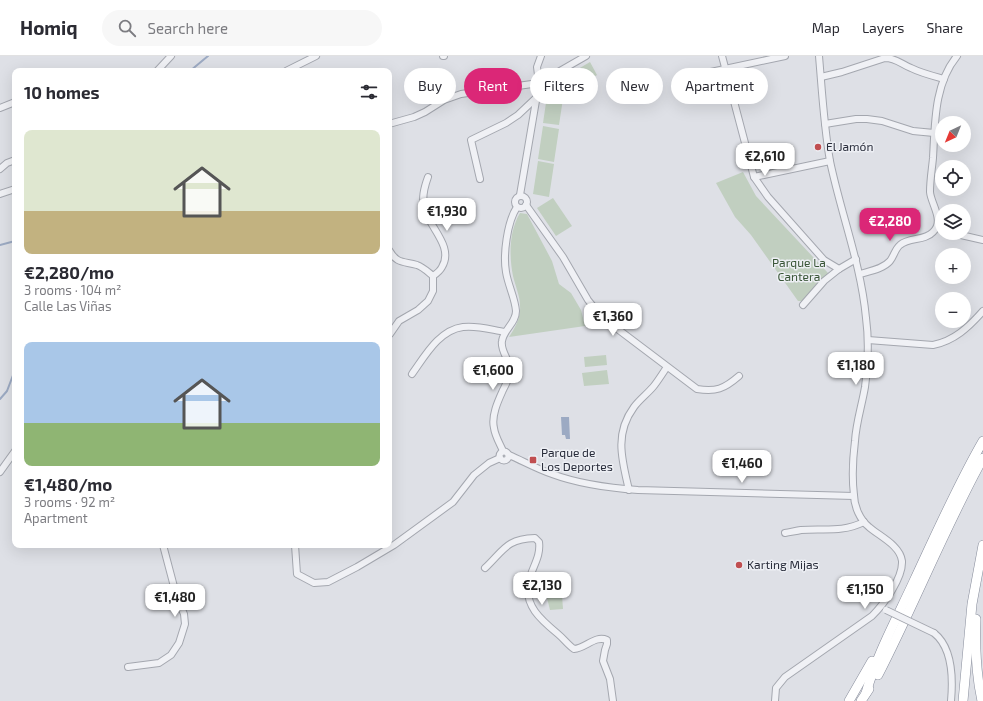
<!DOCTYPE html>
<meta charset="utf-8">
<style>
body{margin:0;font-family:"Exo 2",sans-serif;background:#f7f7f7;color:#2b2b33;height:100vh;display:flex;flex-direction:column;font-size:15px;white-space:nowrap}
*{box-sizing:border-box;margin:0}
p{font-size:13px;color:#7c7c81}
.icon{flex:none;width:22px;height:22px;fill:none;stroke:currentColor;stroke-width:2;stroke-linecap:round;stroke-linejoin:round}
.map{position:relative;flex:1;overflow:hidden}
.sheet{position:absolute;left:12px;top:12px;width:380px;height:480px;display:flex;flex-direction:column;background:#fff;border-radius:8px;box-shadow:0 4px 16px #0002}
.sheet>*{flex:none}
.banner{position:absolute;left:404px;top:12px;width:380px;height:36px;display:flex;gap:8px}
.needle{width:26px;rotate:223deg}
.controls{position:absolute;left:935px;top:60px;display:grid;gap:8px}
.controls a{display:grid;place-items:center;width:36px;height:36px;border-radius:50%;background:#fff;box-shadow:0 4px 16px #0002;font-size:20px}
.price{position:absolute;translate:-50% -34px;padding:0 9px;border-radius:8px;background:#fff;color:#222;font-size:13px;line-height:26px;filter:drop-shadow(0 1px 2px #0008)}
.price::after{content:'';position:absolute;left:50%;top:24px;width:12px;height:9px;margin-left:-6px;background:inherit;clip-path:polygon(0 0,100% 0,50% 100%)}
.price.active{background:#db2777;color:#fff}
ul{padding:0;list-style:none}
li{display:grid;align-content:center;gap:8px;height:212px;padding:0 12px}
li span{display:grid;place-items:center;height:124px;border-radius:8px;color:#555}
li>.icon{margin-inline-start:auto}
span .icon{width:72px;height:72px;fill:#fffc;stroke-width:1}
li b{font-size:17px}
h2{display:flex;justify-content:space-between;align-items:center;height:48px;padding:0 12px;font-size:17px}
.tag{padding:0 14px;border-radius:18px;background:#fff;box-shadow:0 4px 16px #0002;font-size:14px;line-height:36px}
.tag.active{background:#db2777;color:#fff}
header{display:flex;align-items:center;gap:24px;box-sizing:border-box;height:56px;padding:0 20px;background:#fff;border-bottom:1px solid #e1e1e2}
header strong{font-size:19px}
nav{display:flex;gap:22px;margin-inline-start:auto;font-size:14px}
.search{width:280px;height:36px;background:#f7f7f7;display:flex;align-items:center;gap:10px;box-sizing:border-box;padding:0 14px;border-radius:22px;color:#7c7c81;font-size:15px}
.map>svg:first-child{display:block}
.green{fill:#c1cfc0}
.water{fill:#9caac3}
.lines{fill:none;stroke-linecap:round;stroke-linejoin:round}
.stream{stroke:#9caac3;stroke-width:2}
.minor-casing{stroke:#a4a7af;stroke-width:8}
.highway-casing{stroke:#878c9b;stroke-width:10}
.minor{stroke:#f0f1f5;stroke-width:6}
.highway{stroke:#fff;stroke-width:9}
.minor-bridge-casing{stroke:#a4a7af;stroke-width:8;stroke-linecap:butt}
.minor-bridge{stroke:#f0f1f5;stroke-width:6}
.poi-dot{fill:#c04e50;stroke:#edeff4;stroke-width:1.5}
.labels{text-anchor:middle;stroke-width:3;stroke-linejoin:round;paint-order:stroke}
.poi-label{font-size:12px;fill:#292d3b;stroke:#edeff4;text-anchor:start}
.park-label{font-size:12px;fill:#395537;stroke:#edeff4}
</style>
<header>
<strong>Homiq</strong>
<div class="search"><svg class="icon" aria-label="search" viewBox="0 0 24 24"><circle cx="10" cy="10" r="6"/><path d="M15 15l6 6"/></svg>Search here</div>
<nav><a>Map</a><a>Layers</a><a>Share</a></nav>
</header>
<div class="map">
<svg width="983" height="645" viewBox="0 0 983 645">
<rect width="100%" height="100%" fill="#dee0e6"/>
<g class="green">
<path d="M590,6l7,13 -28,17 -8,-13z"/>
<path d="M548,33l16,3 -5,33 -16,-2z"/>
<path d="M543,70l16,3 -5,33 -16,-3z"/>
<path d="M538,105l16,3 -5,33 -16,-3z"/>
<path d="M743,116l13,24 72,77 -25,28h-5l-47,-66 -16,-18 -19,-34z"/>
<path d="M553,142l19,28 -16,10 -19,-28z"/>
<path d="M520,157l7,1 25,47 7,23 12,9 10,17 4,16 -76,11c6,-9 12,-20 11,-31 0,-10 -5,-21 -7,-30 -4,-20 -4,-45 7,-63z"/>
<path d="M606,299l1,10 -22,2 -1,-10z"/>
<path d="M607,314l2,14 -25,2 -2,-13z"/>
<path d="M561,525l2,28 -13,1 -4,-16 1,-12z"/>
</g>
<path class="water" d="M561,361h8l1,22h-4l-1,-4h-3z"/>
<g class="lines">
<g class="stream">
<path d="M190,15l18,-15"/>
<path d="M0,189l15,-4"/>
<path d="M0,343l7,-8 8,-21"/>
</g>
<defs>
<g id="minor">
<path d="M443,0h1"/>
<path d="M722,0l32,121 14,20 56,63 15,9"/>
<path d="M157,15l14,-15"/>
<path d="M286,15l30,-15"/>
<path d="M692,20l93,-20"/>
<path d="M821,21l21,-5 43,-14c11,0 16,6 26,10 10,5 22,8 33,11"/>
<path d="M0,52l15,-6"/>
<path d="M389,68l25,-7 11,-5 19,-12 17,-6 78,-11 47,-27"/>
<path d="M825,68l31,-5h11l15,2 31,10 21,2"/>
<path d="M0,113l7,-6 8,-3"/>
<path d="M754,121l76,-16"/>
<path d="M480,123l-9,-39 35,-17 12,-8 18,-17"/>
<path d="M0,138l15,-5"/>
<path d="M520,139l19,-112 -2,-16 4,-11"/>
<circle cx="521" cy="146" r="6"/>
<path d="M526,149l37,52 25,43 8,10 11,11 90,68c19,3 27,0 42,-13"/>
<path d="M952,177l31,7"/>
<path d="M389,194c8,14 14,11 28,15 6,2 11,7 16,11"/>
<path d="M860,218c10,-3 23,-5 30,-13 4,-5 5,-12 10,-16 9,-8 25,-4 33,-13 12,-11 -2,-28 -3,-40 0,-12 2,-23 3,-34 2,-34 1,-74 24,-102"/>
<path d="M803,249l21,-24 15,-12 17,-10"/>
<path d="M390,278l9,-13 19,-11 10,-9 5,-10v-15c3,-2 7,-5 9,-9 12,-20 -12,-39 -17,-57 -4,-11 -1,-22 3,-33"/>
<path d="M868,284l65,5c21,-4 36,-18 50,-34"/>
<path d="M412,318c13,-18 27,-44 51,-47 14,-2 29,3 42,5"/>
<path d="M503,395c-3,-7 -8,-15 -9,-23 -3,-12 4,-27 9,-38 3,-6 7,-13 7,-20 0,-10 -10,-19 -8,-29 2,-12 14,-18 14,-30 -1,-13 -8,-26 -10,-39 -3,-17 1,-50 11,-65"/>
<circle cx="504" cy="400" r="4.5"/>
<path d="M509,399c14,6 28,14 43,19 27,10 57,14 86,16l216,6"/>
<path d="M0,416l15,-21"/>
<path d="M629,434c-7,-30 -15,-56 5,-83 5,-7 13,-13 19,-20 5,-6 9,-13 14,-20"/>
<path d="M785,477c5,-1 11,-2 16,-3 23,-2 40,3 63,-8"/>
<path d="M295,489l2,29 17,9 14,-1 29,-15 37,-22 59,-43 21,-27 15,-12 11,-5"/>
<path d="M485,512c19,-18 21,-29 50,-30l4,4c2,15 -7,25 -10,39 -6,24 12,39 29,53 6,5 10,11 16,15 12,-1 21,-14 33,-9v4l-2,6 -2,11 7,18 3,22"/>
<path d="M934,577c19,15 19,46 17,68"/>
<path d="M128,611l31,-4 12,-8 8,-12 6,-19 -1,-10 -7,-16 -14,-53"/>
<path d="M775,645l1,-13 9,-11 87,-61c12,-12 31,-38 30,-55 -2,-16 -23,-25 -33,-34 -9,-7 -15,-21 -15,-32 -2,-16 -1,-38 1,-54 1,-18 7,-36 10,-54 3,-23 4,-47 1,-69 -5,-54 -25,-104 -36,-157 -6,-34 -8,-70 -11,-105"/>
</g>
<g id="highway">
<path d="M976,563c-1,28 0,55 6,82"/>
<path d="M878,619c37,-72 66,-146 105,-217"/>
<path d="M866,637c11,-39 31,-75 48,-112 22,-47 43,-95 69,-140"/>
<path d="M849,645l23,-40"/>
<path d="M861,645l8,-12"/>
<path d="M963,645l9,-97 11,-59"/>
</g>
</defs>
<use href="#minor" class="minor-casing"/>
<use href="#highway" class="highway-casing"/>
<use href="#minor" class="minor"/>
<use href="#highway" class="highway"/>
<defs>
<path id="minor-bridge" d="M886,554l48,23"/>
</defs>
<use href="#minor-bridge" class="minor-bridge-casing"/>
<use href="#minor-bridge" class="minor-bridge"/>
</g>
<g class="poi-dot">
<circle cx="818" cy="91" r="4"/>
<rect x="529" y="400" width="8" height="8" rx="2"/>
<circle cx="739" cy="509" r="4"/>
</g>
<g class="labels">
<g class="poi-label">
<text x="826" y="95">El Jamón</text>
<text x="541" y="401">Parque de<tspan x="541" dy="14">Los Deportes</tspan></text>
<text x="747" y="513">Karting Mijas</text>
</g>
<g class="park-label">
<text x="799" y="211">Parque La<tspan x="799" dy="14">Cantera</tspan></text>
</g>
</g>
</svg>
<div class="controls">
<a><svg class="needle" viewBox="-14 -14 28 28"><path d="M0-13l5 13h-10z" fill="#e53935"/><path d="M0 13l5-13h-10z" fill="#7c7c81"/></svg></a>
<a><svg class="icon" aria-label="locate" viewBox="0 0 24 24"><circle cx="12" cy="12" r="6"/><path d="M12 2v4M12 18v4M2 12h4M18 12h4"/></svg></a>
<a><svg class="icon" aria-label="layers" viewBox="0 0 24 24"><path d="M12 4l9 5-9 5-9-5zM3 14l9 5 9-5"/></svg></a>
<a>+</a>
<a>−</a>
</div>
<b class="price" style="left:765px;top:121px">€2,610</b>
<b class="price" style="left:447px;top:176px">€1,930</b>
<b class="price active" style="left:890px;top:186px">€2,280</b>
<b class="price" style="left:613px;top:281px">€1,360</b>
<b class="price" style="left:856px;top:330px">€1,180</b>
<b class="price" style="left:493px;top:335px">€1,600</b>
<b class="price" style="left:742px;top:428px">€1,460</b>
<b class="price" style="left:542px;top:550px">€2,130</b>
<b class="price" style="left:865px;top:554px">€1,150</b>
<b class="price" style="left:175px;top:562px">€1,480</b>
<div class="banner">
<a class="tag">Buy</a>
<a class="tag active">Rent</a>
<a class="tag">Filters</a>
<a class="tag">New</a>
<a class="tag">Apartment</a>
</div>
<section class="sheet">
<h2>10 homes<svg class="icon" aria-label="filters" viewBox="0 0 24 24"><path d="M4 7h16M4 17h16"/><circle cx="9" cy="7" r="2"/><circle cx="15" cy="17" r="2"/></svg></h2>
<ul>
<li><span style="background:linear-gradient(#dfe7d0 65%,#c2b280 0)"><svg class="icon" aria-label="home" viewBox="0 0 24 24"><path d="M3 11l9-7 9 7M6 9v11h12V9"/></svg></span><div><b>€2,280/mo</b><p>3 rooms · 104 m²</p><p>Calle Las Viñas</p></div></li>
<li><span style="background:linear-gradient(#a9c7e8 65%,#8fb573 0)"><svg class="icon" aria-label="home" viewBox="0 0 24 24"><path d="M3 11l9-7 9 7M6 9v11h12V9"/></svg></span><div><b>€1,480/mo</b><p>3 rooms · 92 m²</p><p>Apartment</p></div></li>
</ul>
</section>
</div>
